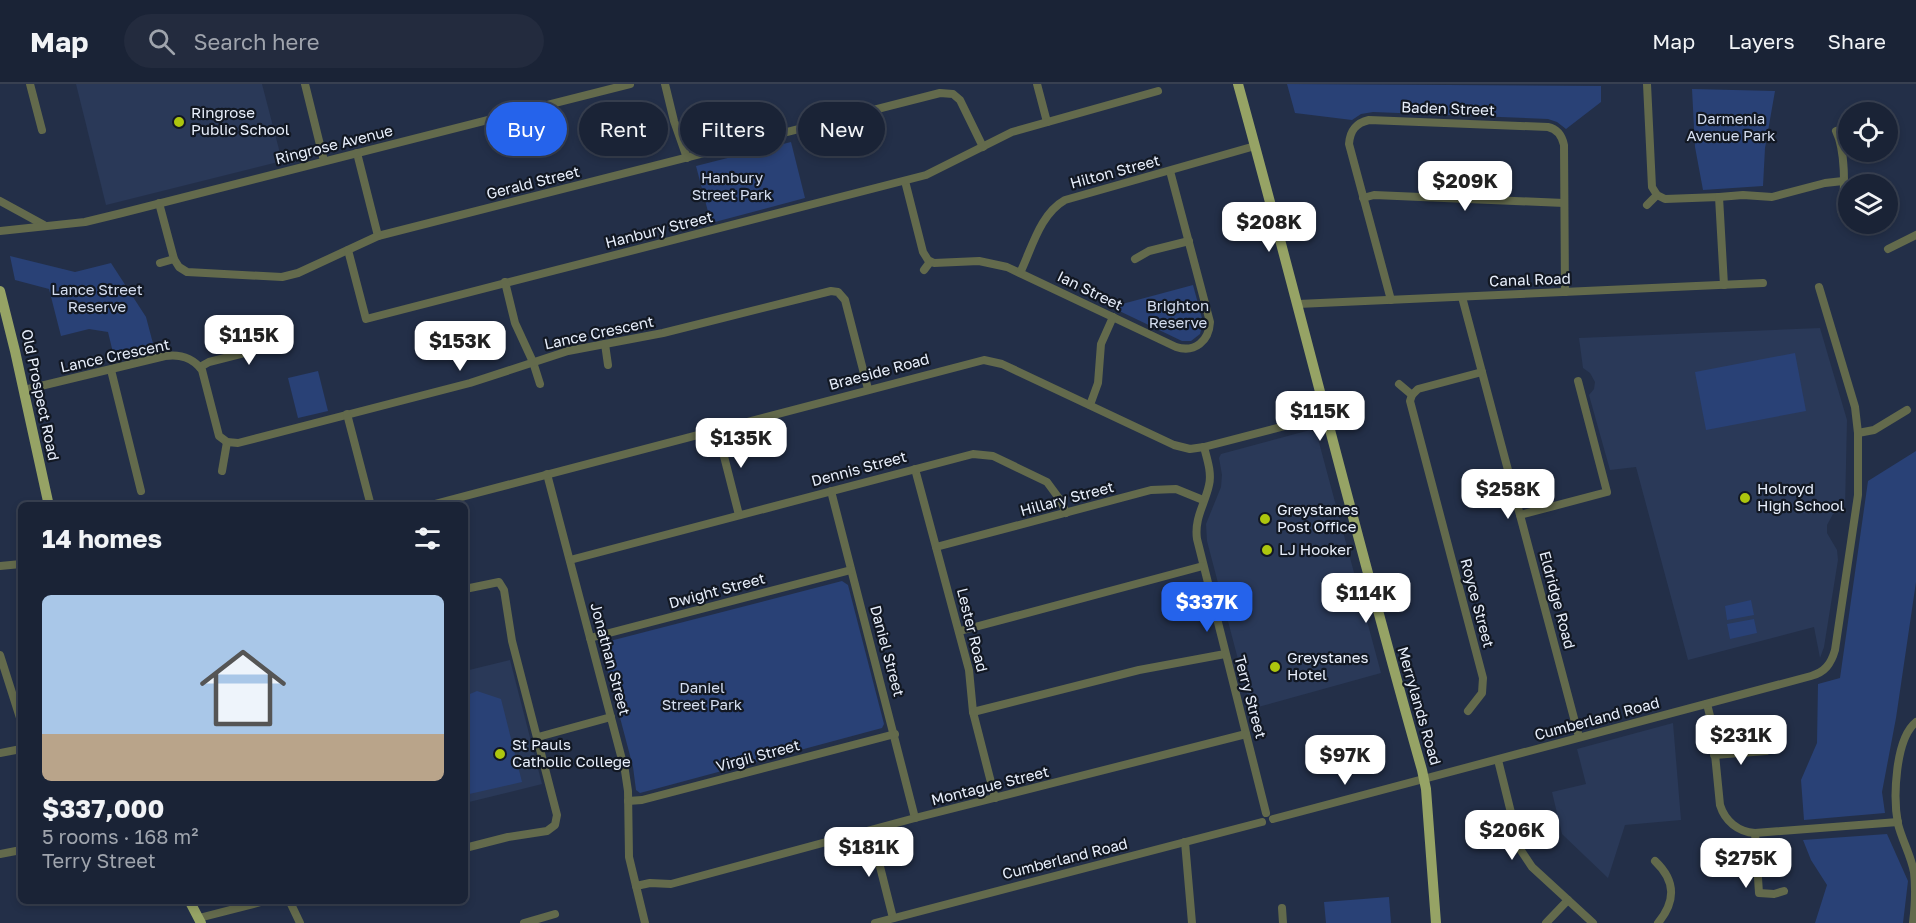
<!DOCTYPE html>
<meta charset="utf-8">
<style>
body{margin:0;font-family:"Golos Text",sans-serif;background:#232b3e;color:#f1f3f6;height:100vh;display:flex;flex-direction:column;font-size:22px;white-space:nowrap}
*{box-sizing:border-box;margin:0}
p{font-size:20px;color:#9fa4ad}
.icon{flex:none;width:33px;height:33px;fill:none;stroke:currentColor;stroke-width:2;stroke-linecap:round;stroke-linejoin:round}
.map{position:relative;flex:1;overflow:hidden}
.details{position:absolute;left:18px;top:418px;width:450px;height:402px;display:flex;flex-direction:column;background:#1a2336;border-radius:9px;box-shadow:0 3px 9px #0003,0 0 0 2px #384051}
.details>*{flex:none}
.banner{position:absolute;left:486px;top:18px;width:570px;height:54px;display:flex;gap:12px}
.buttons{position:absolute;left:1838px;top:18px;display:grid;gap:12px}
.buttons a{display:grid;place-items:center;width:60px;height:60px;border-radius:50%;background:#1a2336;box-shadow:0 3px 9px #0003,0 0 0 2px #384051;font-size:30px}
.price{position:absolute;translate:-50% -51px;padding:0 14px;border-radius:12px;background:#fff;color:#222;font-size:20px;line-height:39px;filter:drop-shadow(0 2px 3px #0008)}
.price::after{content:'';position:absolute;left:50%;top:36px;width:18px;height:14px;margin-left:-9px;background:inherit;clip-path:polygon(0 0,100% 0,50% 100%)}
.price.selected{background:#2563eb;color:#fff}
ul{padding:0;list-style:none}
li{display:grid;align-content:center;gap:12px;height:318px;padding:0 24px}
li+li{border-top:2px solid #384051}
li span{display:grid;place-items:center;height:186px;border-radius:9px;color:#555}
li>.icon{margin-inline-start:auto}
span .icon{width:108px;height:108px;fill:#fffc;stroke-width:1}
li b{font-size:26px}
h2{display:flex;justify-content:space-between;align-items:center;height:72px;padding:0 24px;font-size:26px}
.pill{padding:0 21px;border-radius:27px;background:#1a2336;box-shadow:0 3px 9px #0003,0 0 0 2px #384051;font-size:21px;line-height:54px}
.pill.selected{background:#2563eb;color:#fff}
header{display:flex;align-items:center;gap:36px;box-sizing:border-box;height:84px;padding:0 30px;background:#1a2336;border-bottom:2px solid #384051}
header strong{font-size:28px}
nav{display:flex;gap:33px;margin-inline-start:auto;font-size:21px}
.search{width:420px;height:54px;background:#232b3e;display:flex;align-items:center;gap:15px;box-sizing:border-box;padding:0 21px;border-radius:33px;color:#9fa4ad;font-size:22px}
.map>svg:first-child{display:block}
.built{fill:#2a3958}
.green{fill:#294176}
.lines{fill:none;stroke-linecap:round;stroke-linejoin:round}
.minor{stroke:#636a4c;stroke-width:8}
.major{stroke:#96a365;stroke-width:10}
.poi-dot{fill:#adc60e;stroke:#121823;stroke-width:2}
.labels{text-anchor:middle;stroke-width:4.5;stroke-linejoin:round;paint-order:stroke}
.street-label{font-size:15px;fill:#e8effc;stroke:#121823}
.poi-label{font-size:15px;fill:#e8effc;stroke:#121823;text-anchor:start}
.park-label{font-size:15px;fill:#d5def0;stroke:#121823}
</style>
<header>
<strong>Map</strong>
<div class="search"><svg class="icon" aria-label="search" viewBox="0 0 24 24"><circle cx="10" cy="10" r="6"/><path d="M15 15l6 6"/></svg>Search here</div>
<nav><a>Map</a><a>Layers</a><a>Share</a></nav>
</header>
<div class="map">
<svg width="1916" height="839" viewBox="0 0 1916 839">
<rect width="100%" height="100%" fill="#232f48"/>
<g class="built">
<path d="M76,0h186l20,77 -176,44z"/>
<path d="M1820,244l27,92 -2,89 -12,5 -6,11v8l10,17 1,10 -14,87 -4,11 -6,-31 -126,33 -52,-193 -26,3 -21,-75 5,-6 1,-7 -5,-9 -7,-5 -4,-30z"/>
<path d="M1310,346l7,5 64,238 -130,36 -44,-168 -1,-17 15,-37 1,-12 -3,-17 2,-4z"/>
<path d="M510,576l32,124 -77,19v-132z"/>
<path d="M1673,639l8,97 -56,5 -17,53 -46,-44 -10,-42 34,-8 -9,-35z"/>
</g>
<g class="green">
<path d="M1287,0l314,2v16l-35,27 -9,-7 -9,-3 -175,-7 -12,2 -9,6 -57,-7z"/>
<path d="M1692,5l83,2 -10,57 -2,38 -60,4 -8,-43z"/>
<path d="M791,58l14,56 -94,25 -15,-57z"/>
<path d="M10,172l65,16 36,-9 35,54 9,34 -40,10 -7,-29 -19,-3 -28,7 -12,-47 -34,-9z"/>
<path d="M1193,201l10,37 -3,12 -9,7h-9l-71,-34z"/>
<path d="M1795,269l11,58 -100,19 -11,-58z"/>
<path d="M318,287l10,40 -30,7 -10,-40z"/>
<path d="M1916,367v131l-20,136 -14,74 3,21 -81,7 -3,-40 16,-37 1,-59 22,-6 28,-197z"/>
<path d="M842,497l6,4 36,139 -2,4 -242,65 -4,-3 -3,-23 -31,-118 4,-7z"/>
<path d="M1751,516l3,15 -27,5 -2,-14z"/>
<path d="M1754,535l3,14 -27,6 -3,-15z"/>
<path d="M477,607l24,8 21,83 -57,13v-99z"/>
<path d="M1887,750l21,47 -5,42h-88l12,-38 -16,-25 -8,-20z"/>
<path d="M1389,813l2,26h-65l-2,-21z"/>
</g>
<g class="lines">
<g class="minor">
<path d="M30,0l12,46"/>
<path d="M305,0l19,77"/>
<path d="M665,0l9,37 13,37"/>
<path d="M1037,0l10,38"/>
<path d="M1647,0l5,103 5,8 8,4 54,-2 5,88"/>
<path d="M1836,47c9,18 10,60 5,79"/>
<path d="M357,69l21,83"/>
<path d="M905,97l18,71 5,8 6,3 45,-2 28,6 169,80c19,6 33,-6 34,-25l-40,-151"/>
<path d="M1719,113l24,-2 29,2 53,-14 18,-2"/>
<path d="M1363,114l11,-3 190,8"/>
<path d="M0,117l44,24"/>
<path d="M159,119l15,56 5,8 8,5 95,5 16,-4 80,-37 562,-143 13,1 7,6 23,47"/>
<path d="M1647,121l10,-10"/>
<path d="M0,147l85,-9 37,-9 508,-129"/>
<path d="M1888,165l28,-14"/>
<path d="M348,166l18,69 560,-144 86,-43 146,-41"/>
<path d="M1135,175l14,-8 40,-10"/>
<path d="M160,179l14,-4"/>
<path d="M924,186l6,-8"/>
<path d="M1020,189c12,-25 20,-59 45,-73l190,-54"/>
<path d="M505,198l10,41 18,39 7,22"/>
<path d="M1462,213l117,440"/>
<path d="M1391,216l-42,-156c1,-14 7,-21 20,-24l179,7c10,2 14,9 16,18l1,147"/>
<path d="M1298,220l465,-21"/>
<path d="M605,260l3,21"/>
<path d="M200,283l9,-5 79,-20"/>
<path d="M111,286l30,121"/>
<path d="M1399,300l13,11"/>
<path d="M24,306l141,-34c15,-2 27,1 37,14l17,66 8,6 11,1 232,-60 98,-32 95,-18 168,-42 7,1 7,8 23,89"/>
<path d="M1090,321l8,-22 3,-39 12,-27"/>
<path d="M347,330l24,92"/>
<path d="M717,345l22,86"/>
<path d="M1858,349l16,-3 33,-20"/>
<path d="M1204,363c3,12 8,26 5,38 -4,19 -15,33 -12,54l69,274"/>
<path d="M915,385l54,201 4,42 22,86"/>
<path d="M222,387l5,-29"/>
<path d="M547,390l78,297 3,20 1,66 16,66"/>
<path d="M831,407l84,327"/>
<path d="M427,422l557,-146 18,4 172,81 16,4 14,-2 123,-32"/>
<path d="M1520,431l87,-23 -29,-111"/>
<path d="M936,463l215,-57 25,-1 27,11"/>
<path d="M570,476l403,-106 20,2 54,26 14,19 5,12"/>
<path d="M0,482l21,-2"/>
<path d="M465,505l34,-7 5,8 8,51 45,174 -2,10 -8,6 -39,6 -43,11"/>
<path d="M960,547l243,-65"/>
<path d="M590,554l261,-68"/>
<path d="M0,571l21,66"/>
<path d="M1707,620l5,20 8,81c5,16 18,27 35,28l143,-11"/>
<path d="M1468,627l14,-18 1,-15 -73,-277 2,-6 6,-6 64,-17"/>
<path d="M973,628l166,-42 86,-16"/>
<path d="M538,653l73,-20"/>
<path d="M0,669l21,-4"/>
<path d="M1714,671l52,-4"/>
<path d="M1498,676l22,89 12,18 61,56"/>
<path d="M628,717l14,-1 253,-66"/>
<path d="M1273,735l538,-143c14,-4 20,-12 24,-26l23,-155v-62l-3,-26 -36,-120"/>
<path d="M871,747l22,87"/>
<path d="M1755,749l4,60 15,1 10,-3"/>
<path d="M1185,758l7,81"/>
<path d="M0,770l21,-4"/>
<path d="M1655,777c21,20 21,40 3,62"/>
<path d="M636,802l14,-3 21,1 244,-66 331,-84"/>
<path d="M290,818l10,21"/>
<path d="M1282,824l1,15"/>
<path d="M199,834l62,-16"/>
<path d="M524,839l31,-9"/>
<path d="M875,839l387,-101"/>
<path d="M1546,839l22,-23"/>
<path d="M1913,839c2,-17 3,-34 1,-51 -3,-16 -12,-32 -16,-48 -5,-26 -3,-85 18,-102"/>
</g>
<g class="major">
<path d="M1238,0c63,228 119,458 184,686l4,19 10,134"/>
<path d="M0,207l15,60 34,155"/>
<path d="M190,818l11,21"/>
</g>
</g>
<g class="poi-dot">
<circle cx="179" cy="38" r="6"/>
<circle cx="1745" cy="414" r="6"/>
<circle cx="1265" cy="435" r="6"/>
<circle cx="1267" cy="466" r="6"/>
<circle cx="1275" cy="583" r="6"/>
<circle cx="500" cy="670" r="6"/>
</g>
<g class="labels">
<g class="street-label">
<text transform="translate(1448 25) rotate(2)" y="5">Baden Street</text>
<text transform="translate(334 61) rotate(-14)" y="5">Ringrose Avenue</text>
<text transform="translate(1115 88) rotate(-15)" y="5">Hilton Street</text>
<text transform="translate(533 99) rotate(-14)" y="5">Gerald Street</text>
<text transform="translate(659 146) rotate(-14)" y="5">Hanbury Street</text>
<text transform="translate(1530 196) rotate(-2)" y="5">Canal Road</text>
<text transform="translate(1090 207) rotate(26)" y="5">Ian Street</text>
<text transform="translate(599 249) rotate(-12)" y="5">Lance Crescent</text>
<text transform="translate(115 272) rotate(-12)" y="5">Lance Crescent</text>
<text transform="translate(879 288) rotate(-15)" y="5">Braeside Road</text>
<text transform="translate(40 311) rotate(78)" y="5">Old Prospect Road</text>
<text transform="translate(859 385) rotate(-15)" y="5">Dennis Street</text>
<text transform="translate(1067 415) rotate(-15)" y="5">Hillary Street</text>
<text transform="translate(717 507) rotate(-15)" y="5">Dwight Street</text>
<text transform="translate(1557 516) rotate(75)" y="5">Eldridge Road</text>
<text transform="translate(1477 519) rotate(75)" y="5">Royce Street</text>
<text transform="translate(972 546) rotate(76)" y="5">Lester Road</text>
<text transform="translate(887 567) rotate(75)" y="5">Daniel Street</text>
<text transform="translate(610 575) rotate(75)" y="5">Jonathan Street</text>
<text transform="translate(1250 613) rotate(75)" y="5">Terry Street</text>
<text transform="translate(1419 622) rotate(74)" y="5">Merrylands Road</text>
<text transform="translate(1597 635) rotate(-15)" y="5">Cumberland Road</text>
<text transform="translate(758 672) rotate(-15)" y="5">Virgil Street</text>
<text transform="translate(990 702) rotate(-14)" y="5">Montague Street</text>
<text transform="translate(1065 775) rotate(-14)" y="5">Cumberland Road</text>
</g>
<g class="poi-label">
<text x="191" y="34">Ringrose<tspan x="191" dy="17">Public School</tspan></text>
<text x="1757" y="410">Holroyd<tspan x="1757" dy="17">High School</tspan></text>
<text x="1277" y="431">Greystanes<tspan x="1277" dy="17">Post Office</tspan></text>
<text x="1279" y="471">LJ Hooker</text>
<text x="1287" y="579">Greystanes<tspan x="1287" dy="17">Hotel</tspan></text>
<text x="512" y="666">St Pauls<tspan x="512" dy="17">Catholic College</tspan></text>
</g>
<g class="park-label">
<text x="1731" y="40">Darmenia<tspan x="1731" dy="17">Avenue Park</tspan></text>
<text x="732" y="99">Hanbury<tspan x="732" dy="17">Street Park</tspan></text>
<text x="97" y="211">Lance Street<tspan x="97" dy="17">Reserve</tspan></text>
<text x="1178" y="227">Brighton<tspan x="1178" dy="17">Reserve</tspan></text>
<text x="702" y="609">Daniel<tspan x="702" dy="17">Street Park</tspan></text>
</g>
</g>
</svg>
<div class="buttons">
<a><svg class="icon" aria-label="locate" viewBox="0 0 24 24"><circle cx="12" cy="12" r="6"/><path d="M12 2v4M12 18v4M2 12h4M18 12h4"/></svg></a>
<a><svg class="icon" aria-label="layers" viewBox="0 0 24 24"><path d="M12 4l9 5-9 5-9-5zM3 14l9 5 9-5"/></svg></a>
</div>
<b class="price" style="left:1465px;top:128px">$209K</b>
<b class="price" style="left:1269px;top:169px">$208K</b>
<b class="price" style="left:249px;top:282px">$115K</b>
<b class="price" style="left:460px;top:288px">$153K</b>
<b class="price" style="left:1320px;top:358px">$115K</b>
<b class="price" style="left:741px;top:385px">$135K</b>
<b class="price" style="left:1508px;top:436px">$258K</b>
<b class="price" style="left:1366px;top:540px">$114K</b>
<b class="price selected" style="left:1207px;top:549px">$337K</b>
<b class="price" style="left:1741px;top:682px">$231K</b>
<b class="price" style="left:1345px;top:702px">$97K</b>
<b class="price" style="left:1512px;top:777px">$206K</b>
<b class="price" style="left:869px;top:794px">$181K</b>
<b class="price" style="left:1746px;top:805px">$275K</b>
<div class="banner">
<a class="pill selected">Buy</a>
<a class="pill">Rent</a>
<a class="pill">Filters</a>
<a class="pill">New</a>
</div>
<section class="details">
<h2>14 homes<svg class="icon" aria-label="filters" viewBox="0 0 24 24"><path d="M4 7h16M4 17h16"/><circle cx="9" cy="7" r="2"/><circle cx="15" cy="17" r="2"/></svg></h2>
<ul>
<li><span style="background:linear-gradient(#a9c7e8 75%,#b9a48a 0)"><svg class="icon" aria-label="home" viewBox="0 0 24 24"><path d="M3 11l9-7 9 7M6 9v11h12V9"/></svg></span><div><b>$337,000</b><p>5 rooms · 168 m²</p><p>Terry Street</p></div></li>
</ul>
</section>
</div>
